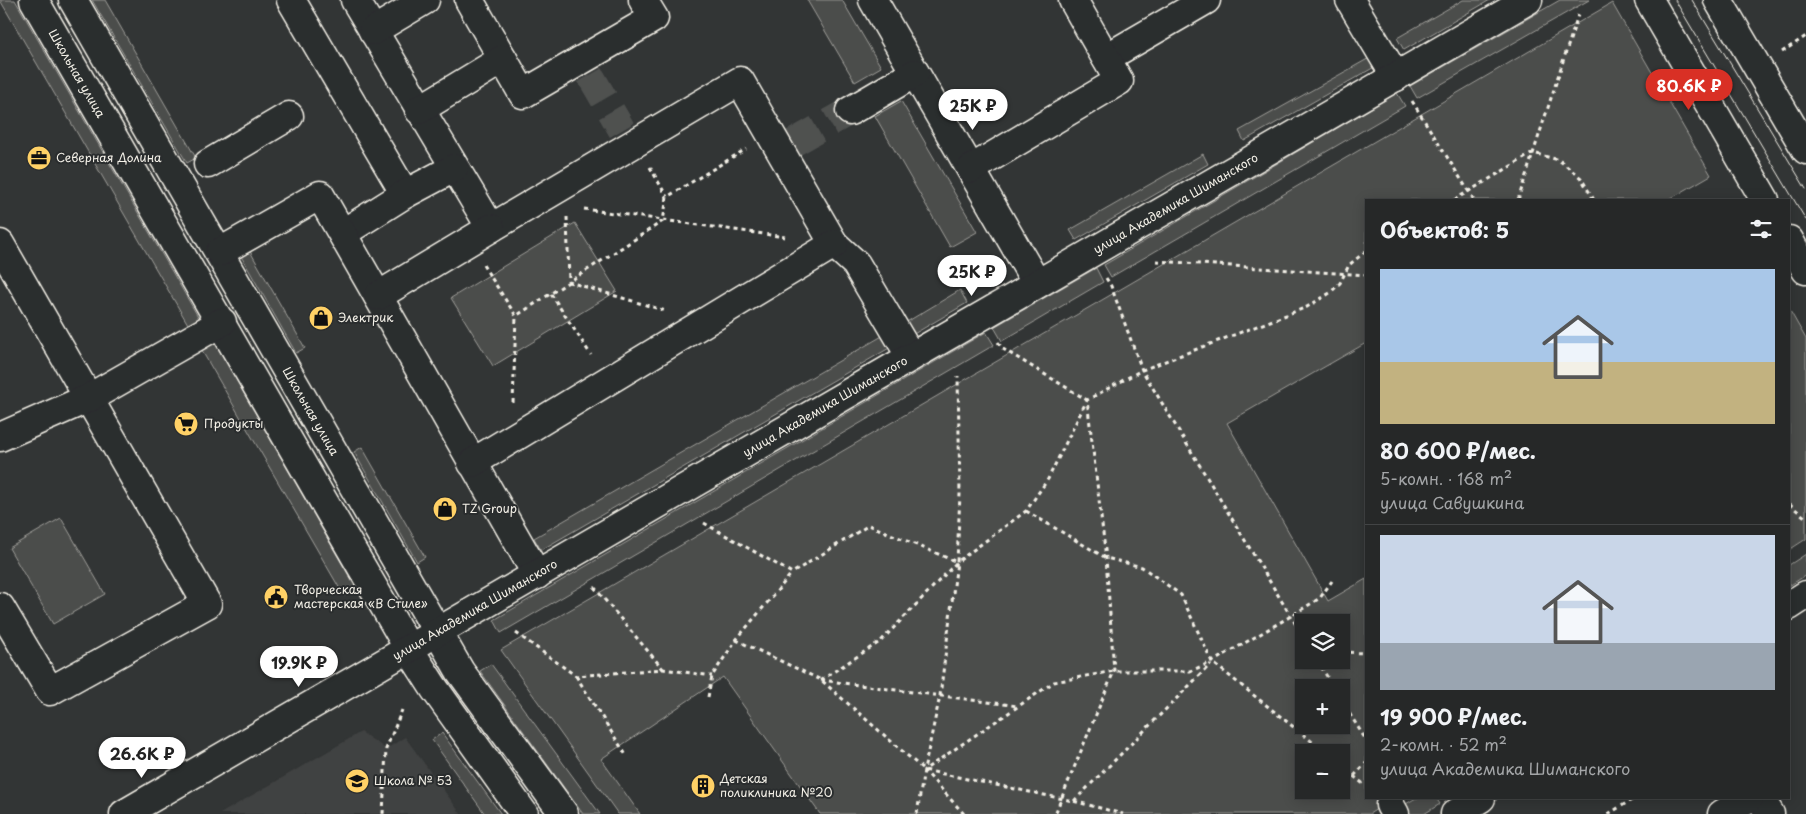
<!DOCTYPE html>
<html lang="ru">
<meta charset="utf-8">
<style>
body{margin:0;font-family:"Playpen Sans",sans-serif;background:#2e3030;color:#f1f3f6;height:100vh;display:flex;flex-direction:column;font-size:19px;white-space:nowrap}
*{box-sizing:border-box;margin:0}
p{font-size:16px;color:#a4a6a8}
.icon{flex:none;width:28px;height:28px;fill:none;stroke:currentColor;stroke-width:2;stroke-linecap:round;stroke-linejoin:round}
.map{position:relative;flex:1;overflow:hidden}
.sheet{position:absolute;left:1365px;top:199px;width:425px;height:600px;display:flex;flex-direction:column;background:#262828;border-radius:0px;box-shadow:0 2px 12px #0003,0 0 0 1px #424445}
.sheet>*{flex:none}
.buttons{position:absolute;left:1295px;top:614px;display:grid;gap:10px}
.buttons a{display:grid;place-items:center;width:55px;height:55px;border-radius:0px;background:#262828;box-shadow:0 2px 12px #0003,0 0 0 1px #424445;font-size:25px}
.price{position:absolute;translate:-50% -42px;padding:0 11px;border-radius:18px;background:#fff;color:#222;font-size:16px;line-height:32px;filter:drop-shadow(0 1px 2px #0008)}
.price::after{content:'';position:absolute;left:50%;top:30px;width:15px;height:11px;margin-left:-8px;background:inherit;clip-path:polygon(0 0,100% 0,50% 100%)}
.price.selected{background:#d93025;color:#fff}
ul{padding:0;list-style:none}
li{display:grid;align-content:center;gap:10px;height:265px;padding:0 15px}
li+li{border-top:1px solid #424445}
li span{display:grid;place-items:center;height:155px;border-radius:0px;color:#555}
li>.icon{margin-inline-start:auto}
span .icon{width:90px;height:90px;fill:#fffc;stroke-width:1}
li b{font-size:21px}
h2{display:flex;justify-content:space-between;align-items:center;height:60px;padding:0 15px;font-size:21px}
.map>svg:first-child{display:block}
.built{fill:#404242}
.green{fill:#4b4d4c;stroke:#a09f9a;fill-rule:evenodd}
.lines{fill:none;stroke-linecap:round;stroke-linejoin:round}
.minor-tunnel{stroke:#4f5150;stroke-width:28;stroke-dasharray:28 14;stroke-linecap:butt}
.minor-casing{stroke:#f4f1e8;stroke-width:31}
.major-casing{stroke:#f4f1e8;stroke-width:31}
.path{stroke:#f4f1e8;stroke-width:3;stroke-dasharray:4 4;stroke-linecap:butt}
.minor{stroke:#2a2d2e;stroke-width:28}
.major{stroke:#2a2d2e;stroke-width:28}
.tram{stroke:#f4f1e8;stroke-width:1}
.labels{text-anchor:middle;stroke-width:4;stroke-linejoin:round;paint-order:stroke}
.street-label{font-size:12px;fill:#f4f1e8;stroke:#2a2d2e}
.poi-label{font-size:12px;fill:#f4f1e8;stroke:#2a2d2e;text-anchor:start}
</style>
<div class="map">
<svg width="1806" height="814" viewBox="0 0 1806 814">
<rect width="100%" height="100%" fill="#323535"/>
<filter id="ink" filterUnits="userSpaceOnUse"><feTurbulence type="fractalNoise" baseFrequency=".02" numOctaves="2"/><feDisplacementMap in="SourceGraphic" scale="10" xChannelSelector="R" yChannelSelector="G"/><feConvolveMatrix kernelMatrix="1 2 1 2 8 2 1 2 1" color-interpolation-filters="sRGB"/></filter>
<g filter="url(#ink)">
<path class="built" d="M361,732l25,17 19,-12 56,77h-241z"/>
<g class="green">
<path d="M0,0h15l185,320 -11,6z"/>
<path d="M92,0h13l91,158 -9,5z"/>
<path d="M807,0h35l39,67 -26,15z"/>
<path d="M1463,0h27l-86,50 -7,-12z"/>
<path d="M1560,0h29l-172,98 -7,-12z"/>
<path d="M1612,3l99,172 -43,25h-302v143l-139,80 101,178 38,-22v219h29l-26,16h-549l-97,-137 -122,82 39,55h-22l-117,-164zM1304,622h37v38h-37zM1304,688h37v37h-37zM1304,752h37v38h-37z"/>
<path d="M1373,56l5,9 -134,76 -5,-10z"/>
<path d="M1397,93l8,13 -294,171 -7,-12z"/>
<path d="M901,101l76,131 -27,15 -75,-131z"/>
<path d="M1203,154l5,10 -132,76 -6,-10z"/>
<path d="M575,223l42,68 -124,75 -42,-68z"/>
<path d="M247,246l58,102 -9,5 -58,-102z"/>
<path d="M1096,268l7,14 -101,59 -8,-14z"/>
<path d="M960,290l7,13 -55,32 -7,-12z"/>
<path d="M1789,309l17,30v200l-17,11z"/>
<path d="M986,332l8,13 -493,288 -7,-13z"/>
<path d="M884,335l7,12 -350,203 -7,-12z"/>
<path d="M211,336l145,252 -12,8 -146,-252z"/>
<path d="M362,447l63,110 -8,5 -63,-110z"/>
<path d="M61,518l44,76 -52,30 -44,-76z"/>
<path d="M1806,554v21l-17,11v-21z"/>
<path d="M491,664l109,150h-17l-103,-143z"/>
<path d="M442,733l59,81h-16l-53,-74z"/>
<path d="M1416,798h20l4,6 -16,10h-35z"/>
</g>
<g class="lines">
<g class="minor-tunnel">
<path d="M590,75l32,55"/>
<path d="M793,143l57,-32"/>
</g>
<defs>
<g id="minor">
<path id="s1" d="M34,0l375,649 25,39 90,126"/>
<path id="s2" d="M73,0l387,671 104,143"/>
<path d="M291,0l114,194"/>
<path d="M355,0l136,228 249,-147 94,163 22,20 55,93"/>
<path d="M469,0l34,59"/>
<path d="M873,0l164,284"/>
<path d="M1350,0l46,77"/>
<path d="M373,31l52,-31"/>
<path d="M1106,58l100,-58"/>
<path d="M419,110l84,-51 20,35 131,-76 -11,-18"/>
<path d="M850,111l65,-38"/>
<path d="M208,164l81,-48"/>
<path d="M971,169l148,-88 -46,-81"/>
<path d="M343,233l62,-39 49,-26"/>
<path d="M0,244l207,360 -157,87 -50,-84"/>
<path d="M220,252l100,-57 217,380"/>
<path d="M378,296l113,-68"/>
<path d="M0,437l89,-39 133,-76"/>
<path d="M472,463l362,-219"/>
<path d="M1789,606l17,-11"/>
<path d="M1760,798l10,16"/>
<path d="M1390,805l5,9"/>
<path id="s3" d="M124,814l787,-457 617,-357"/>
<path d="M1455,814l26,-16"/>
<path d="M1722,814l27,-16"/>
</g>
<g id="major">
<path d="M1649,0l116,200"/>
<path d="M1718,0l88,150"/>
<path d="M1789,240l17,30"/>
</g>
</defs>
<use href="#minor" class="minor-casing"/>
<use href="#major" class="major-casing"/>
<g class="path">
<path d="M1782,52l24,-16"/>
<path d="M1412,101l62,99"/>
<path d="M650,167l17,30"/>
<path d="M1454,200l79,-47 26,7 22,18 13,22"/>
<path d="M1518,200l60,-185"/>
<path d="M584,209l201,28"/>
<path d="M567,217l2,65 97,29"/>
<path d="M1156,261l210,14"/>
<path d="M483,265l33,51 147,-95 4,-24 79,-48"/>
<path d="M1106,278l5,8 31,84 162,268"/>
<path d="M551,294l40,61"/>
<path d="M998,342l5,7 84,51 19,158 8,113 -59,143"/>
<path d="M513,403l3,-87"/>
<path d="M1789,504l17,14"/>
<path d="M1026,511l80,47 36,9 39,28 31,67 113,90"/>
<path d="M704,523l88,50 77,-48 88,37"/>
<path d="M594,587l69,82"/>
<path d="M516,633l60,43 87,-7 49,7"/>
<path d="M736,640l85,40 103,90 149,31 50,13"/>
<path d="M1341,652l25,1"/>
<path d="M1317,660l17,28"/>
<path d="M576,676l50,79"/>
<path d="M821,680l60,-39 76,-79 69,-51 22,-32 39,-79 55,-30 165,-63 23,-14 10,-10 9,-18 17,-14"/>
<path d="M821,680l197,26"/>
<path d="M708,697l4,-21 24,-36 56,-67"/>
<path d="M1341,700l25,40"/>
<path d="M1341,766l25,20"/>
<path d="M1354,776l12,-13"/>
<path d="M1074,801l137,-137"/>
<path d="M383,814l3,-65 16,-39"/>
<path d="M917,814l7,-44 16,-74 17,-134 3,-68 -2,-118"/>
<path d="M964,814l-40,-44 130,-88 60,-11h76l22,-9 79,-46 29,-18 12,-17"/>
<path d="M1608,814l27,-16"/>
</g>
<use href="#minor" class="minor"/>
<use href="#major" class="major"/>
<g class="tram">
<path d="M1675,0l131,220"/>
<path d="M1692,0l114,189"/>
</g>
</g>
</g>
<defs>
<symbol id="office-disc" viewBox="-11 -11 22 22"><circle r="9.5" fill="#ffd166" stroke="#2a2d2e"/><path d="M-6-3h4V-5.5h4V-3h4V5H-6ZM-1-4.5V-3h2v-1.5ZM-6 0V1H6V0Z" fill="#111"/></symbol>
<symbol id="shop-disc" viewBox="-11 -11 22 22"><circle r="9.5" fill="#ffd166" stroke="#2a2d2e"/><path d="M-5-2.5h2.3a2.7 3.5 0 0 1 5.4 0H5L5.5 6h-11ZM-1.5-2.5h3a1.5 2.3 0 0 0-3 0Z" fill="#111"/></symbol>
<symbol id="supermarket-disc" viewBox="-11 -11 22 22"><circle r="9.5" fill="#ffd166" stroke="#2a2d2e"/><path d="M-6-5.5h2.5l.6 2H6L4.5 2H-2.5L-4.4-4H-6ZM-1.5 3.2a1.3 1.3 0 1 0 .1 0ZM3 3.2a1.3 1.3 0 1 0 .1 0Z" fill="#111"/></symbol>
<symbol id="civic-disc" viewBox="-11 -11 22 22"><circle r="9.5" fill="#ffd166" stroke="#2a2d2e"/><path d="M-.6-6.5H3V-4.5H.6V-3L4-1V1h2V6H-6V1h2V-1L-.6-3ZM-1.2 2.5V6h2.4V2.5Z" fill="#111"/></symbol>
<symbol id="school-disc" viewBox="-11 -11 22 22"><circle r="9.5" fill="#ffd166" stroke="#2a2d2e"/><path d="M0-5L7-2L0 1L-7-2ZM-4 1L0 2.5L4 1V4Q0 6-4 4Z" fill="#111"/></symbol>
<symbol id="building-disc" viewBox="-11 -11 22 22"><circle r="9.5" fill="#ffd166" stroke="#2a2d2e"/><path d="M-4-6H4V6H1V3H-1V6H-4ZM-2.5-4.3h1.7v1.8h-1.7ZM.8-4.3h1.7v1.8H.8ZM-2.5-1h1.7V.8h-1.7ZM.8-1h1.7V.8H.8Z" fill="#111"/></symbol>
</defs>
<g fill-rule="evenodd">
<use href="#office-disc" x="25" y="144" width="28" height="28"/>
<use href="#shop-disc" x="307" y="304" width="28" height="28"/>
<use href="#supermarket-disc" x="172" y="410" width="28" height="28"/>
<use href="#shop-disc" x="431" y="495" width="28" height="28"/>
<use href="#civic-disc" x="262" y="583" width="28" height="28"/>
<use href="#school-disc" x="343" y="767" width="28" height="28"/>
<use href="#building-disc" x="689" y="772" width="28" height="28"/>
</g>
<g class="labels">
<g class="street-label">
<text dy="4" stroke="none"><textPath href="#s1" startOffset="85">Школьная улица</textPath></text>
<text dy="4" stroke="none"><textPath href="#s3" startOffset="1216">улица Академика Шиманского</textPath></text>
<text dy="4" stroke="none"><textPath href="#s3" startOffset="811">улица Академика Шиманского</textPath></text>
<text dy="4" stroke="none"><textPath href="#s2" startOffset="475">Школьная улица</textPath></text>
<text dy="4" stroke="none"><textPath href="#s3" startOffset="406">улица Академика Шиманского</textPath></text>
</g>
<g class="poi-label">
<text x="56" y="162">Северная Долина</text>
<text x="338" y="322">Электрик</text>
<text x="204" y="428">Продукты</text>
<text x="462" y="513">TZ Group</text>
<text x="294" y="594">Творческая<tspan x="294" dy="14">мастерская «В Стиле»</tspan></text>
<text x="720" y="783">Детская<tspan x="720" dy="14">поликлиника №20</tspan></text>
<text x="374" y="785">Школа № 53</text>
</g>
</g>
</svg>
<div class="buttons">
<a><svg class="icon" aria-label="layers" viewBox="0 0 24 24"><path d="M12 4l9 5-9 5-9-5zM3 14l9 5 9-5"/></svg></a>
<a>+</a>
<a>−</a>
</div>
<b class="price selected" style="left:1689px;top:111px">80.6K ₽</b>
<b class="price" style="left:973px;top:131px">25K ₽</b>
<b class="price" style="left:972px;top:297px">25K ₽</b>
<b class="price" style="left:299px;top:688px">19.9K ₽</b>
<b class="price" style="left:142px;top:779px">26.6K ₽</b>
<section class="sheet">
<h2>Объектов: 5<svg class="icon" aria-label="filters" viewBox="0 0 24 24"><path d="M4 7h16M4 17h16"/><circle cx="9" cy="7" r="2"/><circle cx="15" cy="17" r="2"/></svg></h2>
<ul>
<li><span style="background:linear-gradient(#a9c7e8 60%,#c2b280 0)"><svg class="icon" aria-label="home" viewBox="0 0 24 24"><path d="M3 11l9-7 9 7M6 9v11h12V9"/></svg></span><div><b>80 600 ₽/мес.</b><p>5-комн. · 168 m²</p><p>улица Савушкина</p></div></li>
<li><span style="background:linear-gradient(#c9d6e8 70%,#9aa5b1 0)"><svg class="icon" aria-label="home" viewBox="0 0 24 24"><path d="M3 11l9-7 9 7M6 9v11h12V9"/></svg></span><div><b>19 900 ₽/мес.</b><p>2-комн. · 52 m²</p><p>улица Академика Шиманского</p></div></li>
</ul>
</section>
</div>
